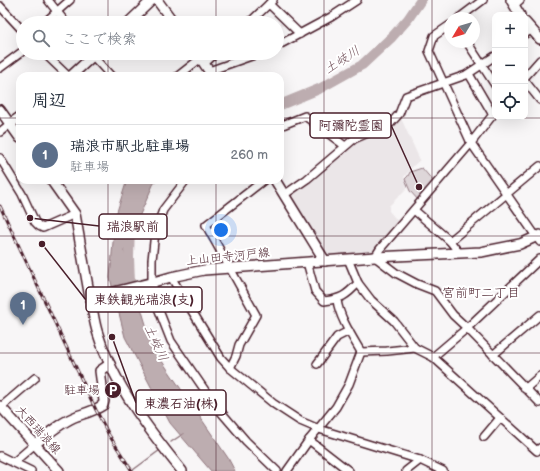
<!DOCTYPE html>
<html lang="ja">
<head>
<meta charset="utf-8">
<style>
  body { margin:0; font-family:"Balsamiq Sans","Klee One",sans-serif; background:#f6f6f7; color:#1f2937 }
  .controls { position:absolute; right:12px; top:12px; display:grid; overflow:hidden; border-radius:8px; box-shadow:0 4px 16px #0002 }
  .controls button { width:36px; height:36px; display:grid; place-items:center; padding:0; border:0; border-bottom:1px solid #e0e1e3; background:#fff; color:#1f2937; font:20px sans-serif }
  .compass { position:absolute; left:444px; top:12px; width:36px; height:36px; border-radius:50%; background:#fff; box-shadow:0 4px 16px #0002; rotate:232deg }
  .you { position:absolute; left:221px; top:230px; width:14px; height:14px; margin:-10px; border:3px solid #fff; border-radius:50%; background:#1a73e8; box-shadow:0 0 0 6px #1a73e833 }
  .badge { display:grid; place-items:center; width:26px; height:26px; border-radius:50%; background:#db2777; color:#fff; font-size:13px; font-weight:700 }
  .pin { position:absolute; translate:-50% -33px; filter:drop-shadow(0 1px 2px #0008) }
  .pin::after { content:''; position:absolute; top:21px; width:14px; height:12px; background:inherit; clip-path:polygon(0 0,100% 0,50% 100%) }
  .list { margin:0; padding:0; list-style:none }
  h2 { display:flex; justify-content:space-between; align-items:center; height:52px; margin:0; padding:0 16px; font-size:17px }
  h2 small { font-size:13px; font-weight:400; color:#747a83 }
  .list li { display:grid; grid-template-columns:26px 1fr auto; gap:12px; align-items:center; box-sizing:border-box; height:60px; padding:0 16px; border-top:1px solid #e0e1e3 }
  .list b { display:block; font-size:15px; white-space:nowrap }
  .list p { margin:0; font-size:13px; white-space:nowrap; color:#747a83 }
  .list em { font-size:13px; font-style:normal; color:#747a83 }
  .icon { flex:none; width:22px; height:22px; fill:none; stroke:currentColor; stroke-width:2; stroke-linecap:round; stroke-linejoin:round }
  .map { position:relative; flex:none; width:540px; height:471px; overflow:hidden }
  .search { position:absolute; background:#fff; box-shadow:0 4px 16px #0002; left:16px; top:16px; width:268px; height:44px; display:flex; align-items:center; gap:10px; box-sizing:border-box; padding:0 14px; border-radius:22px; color:#747a83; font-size:15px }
  .panel { position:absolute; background:#fff; box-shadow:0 4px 16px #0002; left:16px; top:72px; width:268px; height:112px; border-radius:12px }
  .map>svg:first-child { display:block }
  .built { fill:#ebe6e8 }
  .green { fill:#ded6d9; stroke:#947a82 }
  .water { fill:#bdadb0; stroke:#8f747b }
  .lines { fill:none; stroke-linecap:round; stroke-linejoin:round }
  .stream { stroke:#8f747b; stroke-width:1.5 }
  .river { stroke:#bdadb0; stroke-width:10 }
  .street-casing { stroke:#4a1f2b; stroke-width:10 }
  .secondary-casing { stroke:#4a1f2b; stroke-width:12 }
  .street { stroke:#fff; stroke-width:7 }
  .secondary { stroke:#fff; stroke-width:9 }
  .rail-casing { stroke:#4a1f2b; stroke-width:3 }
  .rail { stroke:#fff; stroke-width:1.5; stroke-dasharray:4.5; stroke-linecap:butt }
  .grid { fill:none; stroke:#4a1f2b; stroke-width:1; stroke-opacity:0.55 }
  .labels { text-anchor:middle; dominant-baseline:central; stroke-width:4; stroke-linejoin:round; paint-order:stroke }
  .street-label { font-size:12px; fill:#4a1f2b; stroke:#fff }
  .poi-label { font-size:12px; fill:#4a1f2b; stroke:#fff; text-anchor:end }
  .water-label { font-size:13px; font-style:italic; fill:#72515a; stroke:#fff }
  .neighbourhood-label { font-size:13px; fill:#4a1f2b; stroke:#fff }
  .leader { fill:none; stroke:#4a1f2b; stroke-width:1.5 }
  .callout-dot { fill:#4a1f2b; stroke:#fff; stroke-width:1.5 }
  .callout { fill:#fff; stroke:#4a1f2b; stroke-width:1.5 }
  .callout-label { font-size:13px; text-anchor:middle; font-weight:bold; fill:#4a1f2b }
</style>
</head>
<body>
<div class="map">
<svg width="540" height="471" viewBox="0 0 540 471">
  <rect width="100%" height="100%" fill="#f8f6f7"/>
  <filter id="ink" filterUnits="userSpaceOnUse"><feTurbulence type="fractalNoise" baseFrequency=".025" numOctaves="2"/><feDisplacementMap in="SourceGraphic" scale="8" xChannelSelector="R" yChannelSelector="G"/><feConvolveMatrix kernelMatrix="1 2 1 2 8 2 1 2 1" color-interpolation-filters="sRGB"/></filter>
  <g filter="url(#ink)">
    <polygon class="built" points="399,114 420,160 413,166 404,177 407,188 389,206 389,211 401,225 375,257 325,261 284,195 345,146 391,124"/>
    <polygon class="green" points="422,168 434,182 419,201 410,191 405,179 408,176 410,172"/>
    <polygon class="water" points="128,180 156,180 153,185 124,251 153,348 228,458 235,471 211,471 170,423 125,337 110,278 115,218 126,183"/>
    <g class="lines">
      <g class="stream">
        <polyline points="171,442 183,434"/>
        <polyline points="133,470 160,450"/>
      </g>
      <g class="river">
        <polyline points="280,105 319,89 362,65 392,37 408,19 421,0"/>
        <polyline points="130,283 129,257 130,225"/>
      </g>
      <g class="street-casing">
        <g id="street">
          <polyline points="48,0 66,23"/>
          <polyline points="269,4 300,34"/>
          <polyline points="514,5 520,0"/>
          <polyline points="0,6 23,31"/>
          <polyline points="459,18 483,0"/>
          <polyline points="44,23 70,0"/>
          <polyline points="249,23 273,0"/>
          <polyline points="450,25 434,36 429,51 471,143 540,242"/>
          <polyline points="525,34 532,29"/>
          <polyline points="467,42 495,85"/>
          <polyline points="277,46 331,17 357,0"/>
          <polyline points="44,53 68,76"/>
          <polyline points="90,53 111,76"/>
          <polyline points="205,63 216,53"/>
          <polyline points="0,68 23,51"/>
          <polyline points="469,74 493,115"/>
          <polyline points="178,76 201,58"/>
          <polyline points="213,76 209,71 260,53"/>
          <polyline points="525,77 540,60"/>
          <polyline points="525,81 540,100"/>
          <polyline points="495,112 471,143 380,249 375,257 396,273 417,284 435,291 453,315 467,328 540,403"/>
          <polyline points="280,126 305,116 345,146"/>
          <polyline points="0,132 10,124"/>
          <polyline points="0,158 22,194 35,222 39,226 43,228 75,214"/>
          <polyline points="186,180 163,210 155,232 152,260 152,282 158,308 171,341 215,405 246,441 277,471"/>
          <polyline points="284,195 307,179 354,139 391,123 399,114 406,96 466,75 495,56"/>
          <polyline points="414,210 450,241"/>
          <polyline points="459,253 450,241 540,166"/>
          <polyline points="348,259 358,283 371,300 394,321 415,348 433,357 537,451 540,448"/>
          <path d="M307 262 315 291 324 301C341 299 346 296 358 283"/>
          <polyline points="171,277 221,358 230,368 274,404 300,421 319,429 420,460 443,471"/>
          <path d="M337 300C339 317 353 338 361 352"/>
          <polyline points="361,352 387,351 415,348"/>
          <polyline points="493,355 540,315"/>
          <polyline points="433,357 467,328 540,259"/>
          <polyline points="317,364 337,337 349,331"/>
          <polyline points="230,368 236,356 239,345 256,315 206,225 264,180"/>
          <polyline points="525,389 540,376"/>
          <polyline points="1,407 35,378"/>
          <polyline points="484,437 500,418"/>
          <polyline points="309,440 349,471"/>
          <polyline points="0,456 31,471"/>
          <polyline points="14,462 35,444"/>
          <polyline points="287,471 309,440 336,407 349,384 361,352"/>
          <polyline points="406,471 420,460"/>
        </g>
      </g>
      <g class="secondary-casing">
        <g id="secondary">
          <polyline points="157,0 174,23"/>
          <polyline points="511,0 520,15"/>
          <polyline points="525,22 540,39"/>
          <polyline points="128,23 152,0"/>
          <polyline points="197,53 209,71"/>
          <polyline points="71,76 96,53"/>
          <polyline points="0,110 20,138"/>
          <polyline points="10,124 20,117"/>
          <polyline points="51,180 75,214 90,298"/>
          <polyline points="275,180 325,261"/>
          <polyline points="0,406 59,471"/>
          <path d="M35 444C48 434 61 422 77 416 86 413 94 411 103 405L104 401 100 371 110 364"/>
          <path d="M182 471C149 430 114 385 98 334 94 323 93 310 90 298L150 283 171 277 204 270 375 257 481 252 520 244 540 235"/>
        </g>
      </g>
      <use href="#street" class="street"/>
      <use href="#secondary" class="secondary"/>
      <g class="rail-casing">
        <polyline id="rail" points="0,206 96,410 109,435 132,471"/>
      </g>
      <use href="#rail" class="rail"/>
    </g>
  </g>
  <path class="grid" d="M108 0V23M216 0V23M324 0V471M432 0V471M108 53V76M216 53V76M0 118H20M280 118H540M108 180V471M216 180V471M0 236H540M0 353H540"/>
  <defs>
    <g id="parking-disc" transform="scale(0.9)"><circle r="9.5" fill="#4a1f2b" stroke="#fff"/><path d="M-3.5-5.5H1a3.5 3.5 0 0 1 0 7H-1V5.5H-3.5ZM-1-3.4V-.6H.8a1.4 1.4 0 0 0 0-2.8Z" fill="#fff"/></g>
  </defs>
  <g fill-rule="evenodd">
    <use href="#parking-disc" x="113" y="390"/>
  </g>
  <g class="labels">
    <g class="street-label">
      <text transform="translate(228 257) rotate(-6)">上山田寺河戸線</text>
      <text transform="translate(38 430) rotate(48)">大西瑞浪線</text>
    </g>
    <g class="poi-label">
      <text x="100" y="390">駐車場</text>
    </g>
    <g class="water-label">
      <text transform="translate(342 60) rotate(-33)">土岐川</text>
      <text transform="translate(156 343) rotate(65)">土岐川</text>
    </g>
    <g class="neighbourhood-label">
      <text x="481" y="293">宮前町二丁目</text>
    </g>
  </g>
  <path class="leader" d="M419 187L391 125M30 218L99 226M42 244L86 300M112 337L136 403"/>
  <g class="callout-dot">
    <circle cx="419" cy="187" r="4"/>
    <circle cx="30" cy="218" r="4"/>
    <circle cx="42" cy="244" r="4"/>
    <circle cx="112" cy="337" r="4"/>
  </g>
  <g class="callout">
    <rect x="310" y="113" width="81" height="25" rx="4"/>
    <rect x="99" y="214" width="68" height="25" rx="4"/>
    <rect x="86" y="287" width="116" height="25" rx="4"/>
    <rect x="136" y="390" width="90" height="25" rx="4"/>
  </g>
  <g class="callout-label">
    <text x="351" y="130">阿彌陀霊園</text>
    <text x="133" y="231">瑞浪駅前</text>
    <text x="144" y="304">東鉄観光瑞浪(支)</text>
    <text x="181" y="408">東濃石油(株)</text>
  </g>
</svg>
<div class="controls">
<button>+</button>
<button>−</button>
<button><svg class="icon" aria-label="locate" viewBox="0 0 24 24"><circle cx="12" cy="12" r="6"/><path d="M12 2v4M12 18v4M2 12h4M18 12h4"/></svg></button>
</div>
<svg class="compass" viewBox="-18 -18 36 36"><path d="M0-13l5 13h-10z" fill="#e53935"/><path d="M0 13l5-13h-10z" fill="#747a83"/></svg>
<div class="you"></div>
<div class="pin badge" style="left:23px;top:325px;background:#5c6f8a">1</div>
<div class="search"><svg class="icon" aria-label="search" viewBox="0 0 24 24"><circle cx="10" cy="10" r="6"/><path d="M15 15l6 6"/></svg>ここで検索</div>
<section class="panel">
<h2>周辺<small></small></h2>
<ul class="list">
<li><span class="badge" style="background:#5c6f8a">1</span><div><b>瑞浪市駅北駐車場</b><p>駐車場</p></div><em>260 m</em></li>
</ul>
</section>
</div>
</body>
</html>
